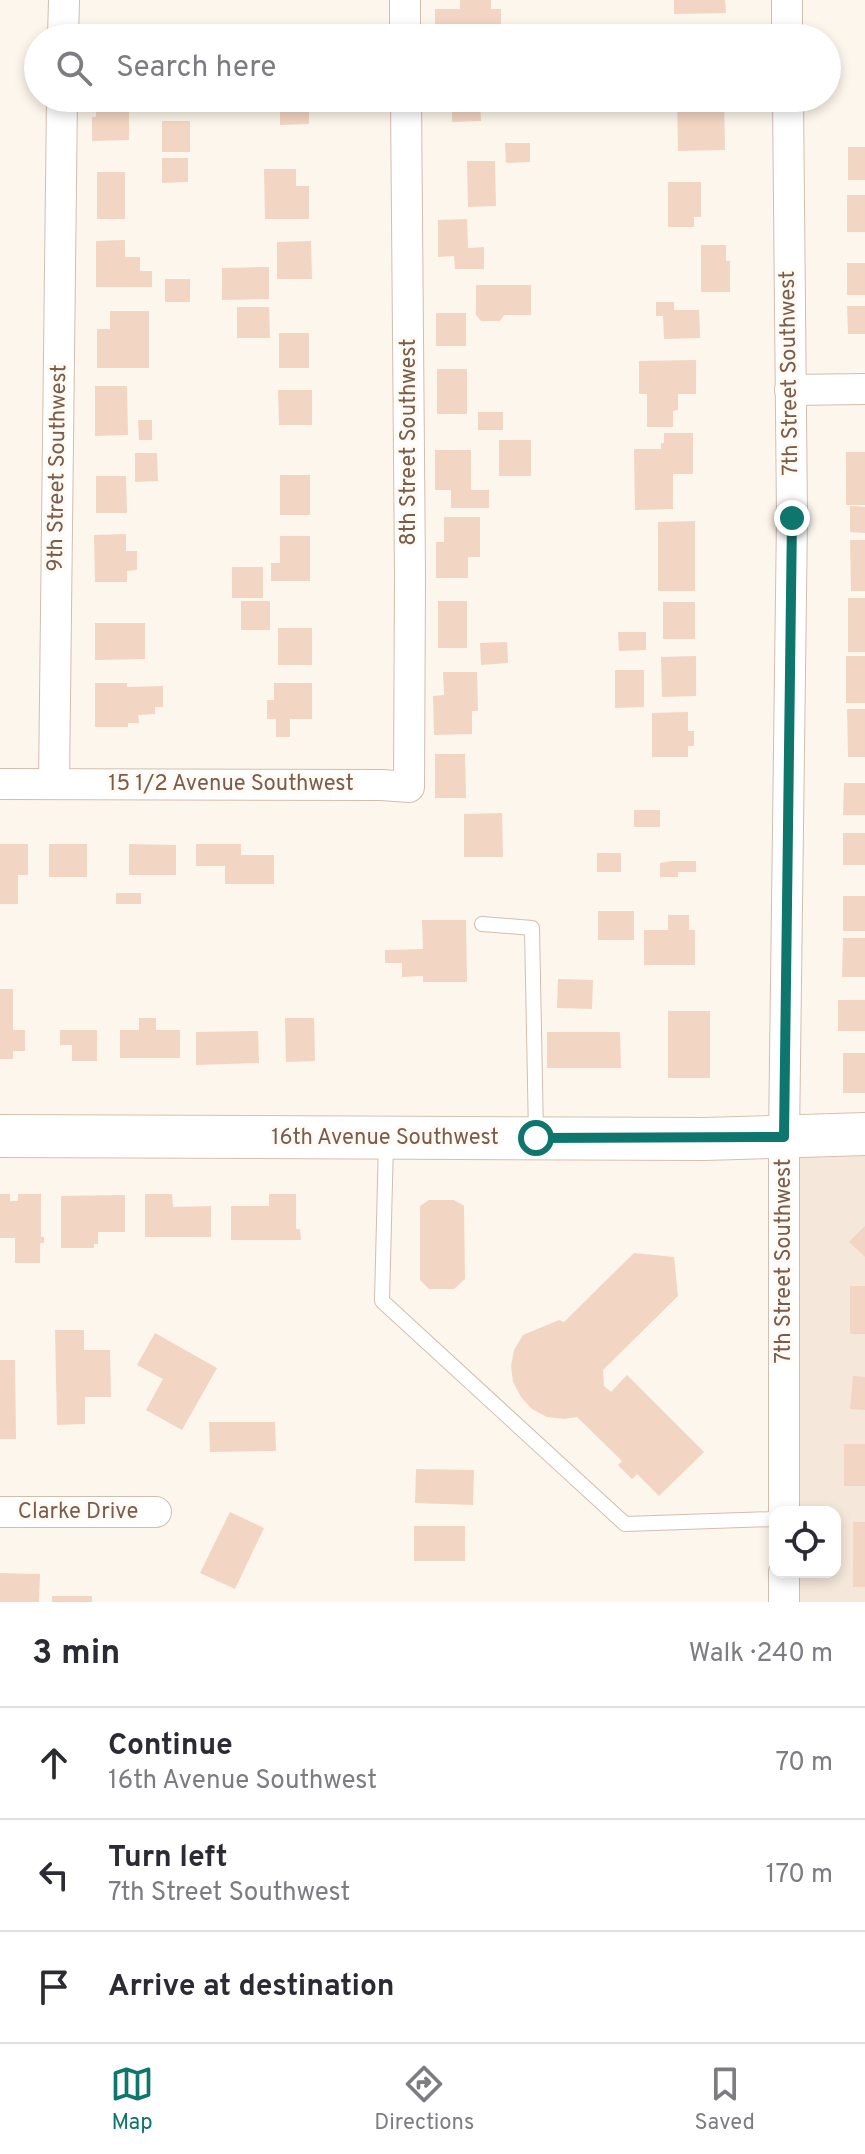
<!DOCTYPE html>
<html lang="en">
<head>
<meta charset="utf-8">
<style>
  body { margin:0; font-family:Overpass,sans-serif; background:#f2f2f3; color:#2b2b33 }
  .controls { position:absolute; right:24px; bottom:24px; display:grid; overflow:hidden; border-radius:16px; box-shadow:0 4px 12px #0003 }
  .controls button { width:72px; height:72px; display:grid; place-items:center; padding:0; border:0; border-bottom:2px solid #e1e1e2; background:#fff; color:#2b2b33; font:40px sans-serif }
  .stop { position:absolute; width:24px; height:24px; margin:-18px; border:6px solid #0f766e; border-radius:50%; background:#fff }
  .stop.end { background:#0f766e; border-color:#fff; box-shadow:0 2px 8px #0008 }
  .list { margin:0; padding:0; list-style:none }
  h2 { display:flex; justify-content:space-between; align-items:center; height:104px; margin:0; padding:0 32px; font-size:34px }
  h2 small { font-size:26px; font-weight:400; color:#7c7c81 }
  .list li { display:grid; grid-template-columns:52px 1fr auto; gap:24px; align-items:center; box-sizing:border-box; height:112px; padding:0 32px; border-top:2px solid #e1e1e2 }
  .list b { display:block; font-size:30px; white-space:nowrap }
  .list p { margin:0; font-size:26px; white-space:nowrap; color:#7c7c81 }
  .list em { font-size:26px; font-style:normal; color:#7c7c81 }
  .icon { flex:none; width:44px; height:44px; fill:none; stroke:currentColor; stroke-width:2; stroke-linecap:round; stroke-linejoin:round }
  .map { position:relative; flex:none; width:865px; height:1602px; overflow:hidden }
  .search { position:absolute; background:#fff; box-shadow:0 4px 12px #0003; left:24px; right:24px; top:24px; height:88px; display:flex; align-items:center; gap:20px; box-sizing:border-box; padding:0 28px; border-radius:44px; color:#7c7c81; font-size:30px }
  .sheet { height:440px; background:#fff }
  nav { display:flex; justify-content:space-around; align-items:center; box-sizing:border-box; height:112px; border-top:2px solid #e1e1e2; background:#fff; font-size:22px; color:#7c7c81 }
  nav a { display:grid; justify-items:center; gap:4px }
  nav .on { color:#0f766e }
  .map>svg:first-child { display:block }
  .residential { fill:#f5e8da }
  .building { fill:#f3d5c3 }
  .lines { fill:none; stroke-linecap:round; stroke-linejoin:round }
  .lane-casing { stroke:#d1beb0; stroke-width:16 }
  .street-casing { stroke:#d1beb0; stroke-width:32 }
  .secondary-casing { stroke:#d6c0b0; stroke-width:44 }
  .lane { stroke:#fff; stroke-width:14 }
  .street { stroke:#fff; stroke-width:30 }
  .secondary { stroke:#fff; stroke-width:42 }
  .route { stroke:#0f766e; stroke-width:10 }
  .labels { text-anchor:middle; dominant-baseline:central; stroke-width:6; stroke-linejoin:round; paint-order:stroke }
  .street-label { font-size:22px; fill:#7a5c4d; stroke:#fffaf3 }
</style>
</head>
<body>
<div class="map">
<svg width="865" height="1602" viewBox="0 0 865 1602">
  <rect width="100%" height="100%" fill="#fdf6ec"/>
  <polygon class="residential" points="800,1151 865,1151 865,1602 800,1602 800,1572 835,1572 835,1512 800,1512"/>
  <g class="building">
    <polygon points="460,0 491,0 491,9 501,9 501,33 472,33 472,38 435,38 435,9 460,9"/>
    <polygon points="674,0 725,0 726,13 674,14"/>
    <rect x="678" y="24" width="43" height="14"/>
    <polygon points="297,25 297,38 246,38 246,26"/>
    <rect x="91" y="26" width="31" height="12"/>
    <rect x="171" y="28" width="26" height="10"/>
    <polygon points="96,98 129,98 129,140 92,141 92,117 96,117"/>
    <polygon points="280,98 309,98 309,124 280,125"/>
    <polygon points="437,98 480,98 481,121 452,122 452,107 437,107"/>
    <polygon points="677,98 724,98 725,150 678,151"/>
    <rect x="162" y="121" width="28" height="31"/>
    <polygon points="505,143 530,143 530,162 506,163"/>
    <rect x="848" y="147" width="17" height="33"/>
    <polygon points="162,158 188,158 188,182 162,183"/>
    <polygon points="467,161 495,161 496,206 468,207"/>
    <polygon points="264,169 296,169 296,186 309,186 309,219 265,219"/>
    <rect x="97" y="172" width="28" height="47"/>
    <polygon points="668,182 701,182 701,217 694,217 694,227 668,227"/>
    <rect x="847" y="195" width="18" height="37"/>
    <polygon points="467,219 468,248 484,247 484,269 455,269 454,256 438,257 438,220"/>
    <polygon points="125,240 125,257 140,257 140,271 152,271 152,287 96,287 96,241"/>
    <polygon points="311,241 312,279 277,279 277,242"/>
    <polygon points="701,245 726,245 726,261 730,261 730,292 701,292"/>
    <rect x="847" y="263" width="18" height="32"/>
    <polygon points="269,267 269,299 222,300 222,268"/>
    <rect x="165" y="279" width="25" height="23"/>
    <polygon points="476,285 531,285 531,315 504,315 500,321 481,321 476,315"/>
    <polygon points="656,302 674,302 674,310 699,310 700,338 664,339 663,316 656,316"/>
    <polygon points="847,306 865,306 865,334 848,334"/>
    <polygon points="237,307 269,307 270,338 237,338"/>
    <polygon points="110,311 149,311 149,368 97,368 97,329 110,329"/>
    <rect x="436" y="313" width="30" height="33"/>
    <rect x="279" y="333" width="30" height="35"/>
    <polygon points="696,360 696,394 678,394 678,410 673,411 673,427 647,427 647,394 639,394 639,361"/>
    <rect x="437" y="369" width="30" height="45"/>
    <polygon points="95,386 127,386 128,435 95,436"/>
    <polygon points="278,390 312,390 312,425 279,425"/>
    <rect x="478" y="412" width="25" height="18"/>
    <polygon points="138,420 152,420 152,440 139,440"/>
    <polygon points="664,433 693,433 693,474 673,474 673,509 635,510 634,449 661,449 661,443 664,443"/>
    <rect x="499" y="440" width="32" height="36"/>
    <polygon points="435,450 471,450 471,490 489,490 489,508 451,508 451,490 435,490"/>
    <rect x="846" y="452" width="19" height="53"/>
    <polygon points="135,453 157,453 158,481 135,482"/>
    <rect x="280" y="475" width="30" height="40"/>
    <polygon points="96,476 126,476 127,513 96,513"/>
    <polygon points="850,506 865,507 865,533 850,532"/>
    <polygon points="444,517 480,517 480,557 468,557 468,578 436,578 436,542 444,542"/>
    <polygon points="695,521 695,591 658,591 658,522"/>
    <polygon points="126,534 126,551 137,551 137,570 127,571 127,582 95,582 94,535"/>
    <polygon points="280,536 310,536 310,581 271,581 271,563 280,563"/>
    <polygon points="850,540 865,540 865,591 851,591"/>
    <rect x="232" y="567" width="31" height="31"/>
    <rect x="848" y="598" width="17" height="54"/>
    <rect x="241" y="601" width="29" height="29"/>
    <rect x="438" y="601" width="29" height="47"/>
    <rect x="663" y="602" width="32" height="37"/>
    <polygon points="95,623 145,623 145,659 95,660"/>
    <rect x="278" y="628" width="34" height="37"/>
    <polygon points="618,632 646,632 646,650 619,651"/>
    <polygon points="507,642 508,663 481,665 480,643"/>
    <polygon points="696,656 696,696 662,697 661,657"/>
    <rect x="846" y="656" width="19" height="47"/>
    <polygon points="615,670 644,670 644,707 615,708"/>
    <polygon points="443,672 477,672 478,711 472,711 472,734 434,735 433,696 444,695"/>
    <polygon points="95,683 127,683 127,687 163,686 163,707 155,707 155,714 138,715 139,723 128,723 128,727 95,727"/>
    <polygon points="274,683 312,683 312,719 290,719 290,737 276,737 276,719 267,719 267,700 274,700"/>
    <polygon points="847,709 865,709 865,757 848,757"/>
    <polygon points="688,712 688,731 694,731 694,746 688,746 688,757 652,757 652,713"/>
    <polygon points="435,754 465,754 466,798 435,798"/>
    <polygon points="844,783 865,783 865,815 843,815"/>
    <rect x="634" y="810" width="26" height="17"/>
    <polygon points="502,813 503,857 464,857 464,814"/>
    <rect x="843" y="833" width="22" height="32"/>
    <polygon points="0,844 28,844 28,875 18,875 18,904 0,904"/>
    <rect x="49" y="844" width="38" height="33"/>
    <polygon points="129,844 176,845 176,875 129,875"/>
    <polygon points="196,844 241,844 241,855 274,855 274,884 225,884 225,866 196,866"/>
    <rect x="597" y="853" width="24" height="19"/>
    <polygon points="672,861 696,861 696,872 678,872 678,877 660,877 660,863"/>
    <rect x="116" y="893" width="25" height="11"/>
    <rect x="843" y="896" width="22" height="35"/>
    <rect x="598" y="911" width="36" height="29"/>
    <polygon points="668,915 689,915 689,930 695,930 695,965 644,965 644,930 668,930"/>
    <polygon points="422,920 466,920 467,982 423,982 423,976 402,977 402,963 385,963 385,950 423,949"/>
    <polygon points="843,938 865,938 865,977 842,977"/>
    <polygon points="558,979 593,980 592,1009 557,1008"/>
    <polygon points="0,989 13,989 13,1030 25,1030 25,1051 13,1051 13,1059 0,1059"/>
    <rect x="838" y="1000" width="27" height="31"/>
    <rect x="668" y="1011" width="42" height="67"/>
    <polygon points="139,1018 156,1018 156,1030 180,1030 180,1058 120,1058 120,1030 139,1030"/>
    <polygon points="285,1018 314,1018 315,1061 286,1062"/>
    <polygon points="60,1030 97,1030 97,1061 72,1061 72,1045 60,1045"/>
    <polygon points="258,1031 259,1063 196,1065 196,1032"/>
    <polygon points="547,1032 620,1032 621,1068 547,1068"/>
    <rect x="843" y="1053" width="22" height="40"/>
    <polygon points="0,1194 10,1194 10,1201 18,1201 18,1194 41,1194 41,1237 44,1237 44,1243 40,1243 40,1263 15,1263 15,1238 0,1238"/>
    <polygon points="145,1194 172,1194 173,1207 211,1206 211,1237 145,1237"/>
    <polygon points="269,1194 296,1194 296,1229 300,1229 301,1240 231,1240 231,1206 269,1206"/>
    <polygon points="125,1195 125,1232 98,1232 98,1244 94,1244 94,1248 61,1248 61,1196"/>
    <polygon points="429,1200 454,1200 464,1206 465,1279 454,1289 429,1289 420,1280 420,1206"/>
    <polygon points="865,1226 865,1257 849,1242"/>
    <polygon points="634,1253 674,1257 678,1296 603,1370 604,1386 611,1392 627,1375 704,1452 659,1496 637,1474 632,1479 618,1465 622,1461 577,1417 564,1419 547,1417 532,1409 521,1397 513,1382 511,1366 514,1350 523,1335 559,1320 564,1322"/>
    <rect x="850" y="1286" width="15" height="48"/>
    <polygon points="55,1330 84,1330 84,1350 110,1350 111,1397 85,1397 85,1424 57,1425"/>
    <polygon points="155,1333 217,1368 182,1430 146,1410 163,1379 137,1365"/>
    <polygon points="0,1360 15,1360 16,1439 0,1439"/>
    <polygon points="853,1376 865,1377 865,1410 850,1409"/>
    <polygon points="209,1422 275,1422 276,1451 210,1452"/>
    <rect x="844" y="1444" width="21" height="42"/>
    <polygon points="416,1469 474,1470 473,1505 415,1503"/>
    <polygon points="230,1512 264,1528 235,1589 200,1573"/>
    <rect x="853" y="1522" width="12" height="65"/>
    <rect x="414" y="1526" width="51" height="35"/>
    <polygon points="0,1573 40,1574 39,1602 0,1602"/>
    <rect x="52" y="1596" width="40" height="6"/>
  </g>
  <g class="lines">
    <g class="lane-casing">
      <g id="lane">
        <polyline points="482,924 532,928 536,1134"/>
        <polyline points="386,1142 382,1301 625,1524 775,1519"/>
      </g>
    </g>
    <g class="street-casing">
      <g id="street">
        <polyline points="405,0 405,38"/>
        <polyline points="787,0 787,38"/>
        <polyline points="63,38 64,0"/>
        <polyline points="790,390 865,389"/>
        <polyline points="0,784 382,785 409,787 410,576 406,98"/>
        <polyline points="54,784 62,98"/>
        <polyline points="0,1512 156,1512"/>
        <polyline points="784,1512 784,1137 792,518 788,98"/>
        <polyline points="784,1572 784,1602"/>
      </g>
    </g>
    <g class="secondary-casing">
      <polyline id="secondary" points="0,1136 704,1139 865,1134"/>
    </g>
    <use href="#lane" class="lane"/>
    <use href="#street" class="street"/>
    <use href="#secondary" class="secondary"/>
  </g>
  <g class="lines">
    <polyline class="route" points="536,1138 784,1137 792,518"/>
  </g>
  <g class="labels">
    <g class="street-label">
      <text transform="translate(790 373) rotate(-91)">7th Street Southwest</text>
      <text transform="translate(409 442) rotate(-90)">8th Street Southwest</text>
      <text transform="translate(58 468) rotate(-89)">9th Street Southwest</text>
      <text x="231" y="784">15 1/2 Avenue Southwest</text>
      <text x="385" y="1138">16th Avenue Southwest</text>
      <text transform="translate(784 1261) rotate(-90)">7th Street Southwest</text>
      <text x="78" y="1512">Clarke Drive</text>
    </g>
  </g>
</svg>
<div class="controls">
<button><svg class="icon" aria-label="locate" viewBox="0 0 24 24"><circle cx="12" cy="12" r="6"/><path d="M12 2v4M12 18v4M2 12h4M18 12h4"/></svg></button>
</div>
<div class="stop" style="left:536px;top:1138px"></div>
<div class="stop end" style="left:792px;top:518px"></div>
<div class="search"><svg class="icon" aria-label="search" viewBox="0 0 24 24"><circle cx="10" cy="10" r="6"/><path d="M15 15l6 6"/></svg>Search here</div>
</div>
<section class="sheet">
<h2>3 min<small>Walk · 240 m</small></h2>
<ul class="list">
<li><svg class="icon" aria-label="ahead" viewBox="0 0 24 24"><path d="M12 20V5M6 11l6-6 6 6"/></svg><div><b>Continue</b><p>16th Avenue Southwest</p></div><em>70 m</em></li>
<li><svg class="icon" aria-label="left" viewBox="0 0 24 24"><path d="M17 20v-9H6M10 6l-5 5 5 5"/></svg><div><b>Turn left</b><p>7th Street Southwest</p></div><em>170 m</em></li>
<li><svg class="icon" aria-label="arrive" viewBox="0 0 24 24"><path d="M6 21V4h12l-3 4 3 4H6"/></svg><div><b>Arrive at destination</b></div></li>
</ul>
</section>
<nav>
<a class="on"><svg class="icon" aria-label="map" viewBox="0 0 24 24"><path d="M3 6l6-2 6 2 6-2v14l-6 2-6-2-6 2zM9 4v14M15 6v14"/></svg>Map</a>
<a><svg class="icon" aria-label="directions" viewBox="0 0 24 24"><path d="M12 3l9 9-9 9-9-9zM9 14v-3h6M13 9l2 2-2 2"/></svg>Directions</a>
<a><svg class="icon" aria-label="saved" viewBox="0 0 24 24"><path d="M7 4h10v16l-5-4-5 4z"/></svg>Saved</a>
</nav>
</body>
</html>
